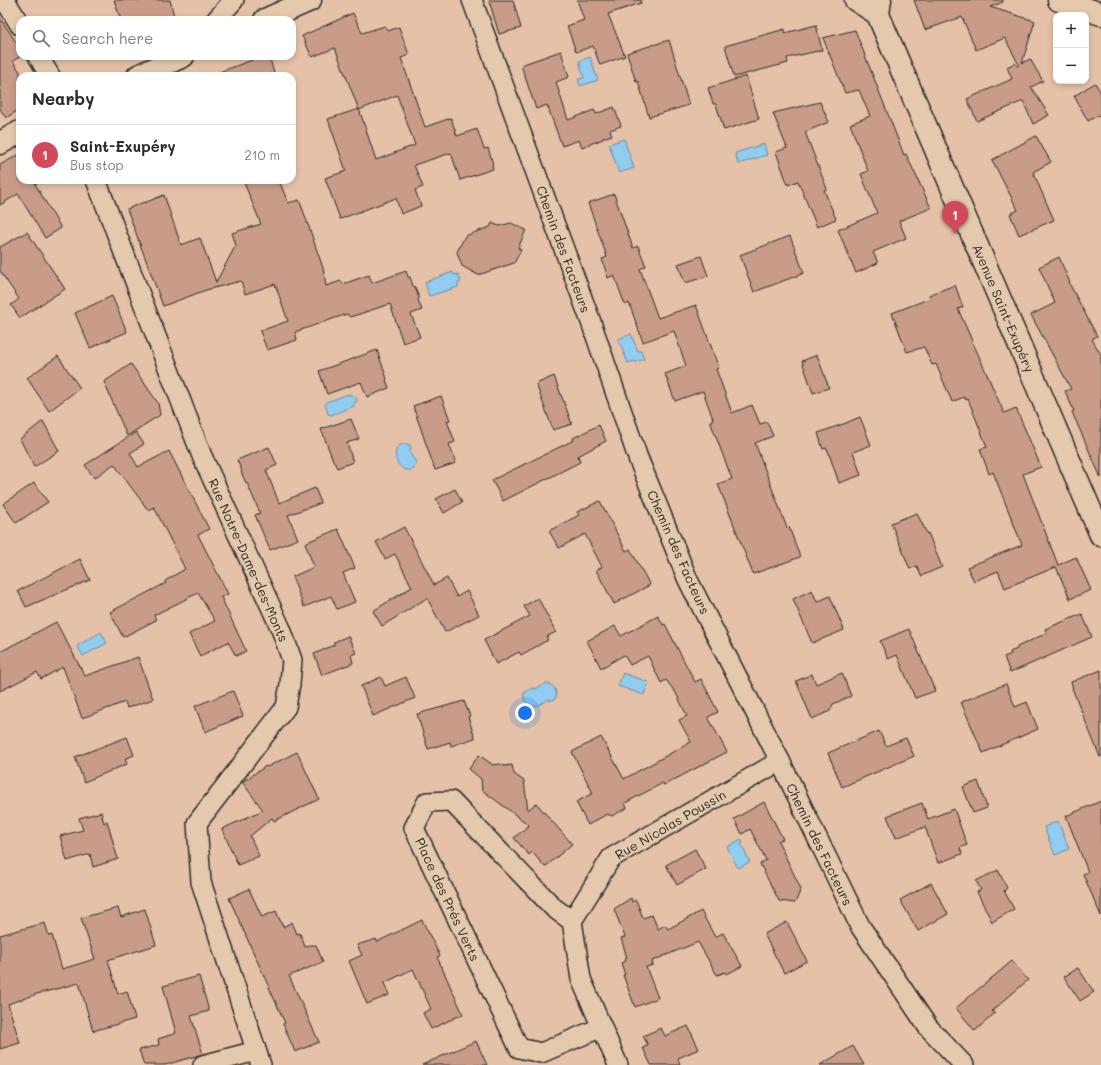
<!DOCTYPE html>
<html lang="en">
<head>
<meta charset="utf-8">
<style>
  body { margin:0; font-family:Mali,sans-serif; background:#f2f2f3; color:#2b2b33 }
  .controls { position:absolute; right:12px; top:12px; display:grid; overflow:hidden; border-radius:8px; box-shadow:0 2px 6px #0003 }
  .controls button { width:36px; height:36px; display:grid; place-items:center; padding:0; border:0; border-bottom:1px solid #e1e1e2; background:#fff; color:#2b2b33; font:20px sans-serif }
  .you { position:absolute; left:525px; top:713px; width:14px; height:14px; margin:-10px; border:3px solid #fff; border-radius:50%; background:#1a73e8; box-shadow:0 0 0 6px #1a73e833 }
  .badge { display:grid; place-items:center; width:26px; height:26px; border-radius:50%; background:#d1495b; color:#fff; font-size:13px; font-weight:700 }
  .pin { position:absolute; translate:-50% -33px; filter:drop-shadow(0 1px 2px #0008) }
  .pin::after { content:''; position:absolute; top:21px; width:14px; height:12px; background:inherit; clip-path:polygon(0 0,100% 0,50% 100%) }
  .list { margin:0; padding:0; list-style:none }
  h2 { display:flex; justify-content:space-between; align-items:center; height:52px; margin:0; padding:0 16px; font-size:17px }
  h2 small { font-size:13px; font-weight:400; color:#7c7c81 }
  .list li { display:grid; grid-template-columns:26px 1fr auto; gap:12px; align-items:center; box-sizing:border-box; height:60px; padding:0 16px; border-top:1px solid #e1e1e2 }
  .list b { display:block; font-size:15px; white-space:nowrap }
  .list p { margin:0; font-size:13px; white-space:nowrap; color:#7c7c81 }
  .list em { font-size:13px; font-style:normal; color:#7c7c81 }
  .icon { flex:none; width:22px; height:22px; fill:none; stroke:currentColor; stroke-width:2; stroke-linecap:round; stroke-linejoin:round }
  .map { position:relative; flex:none; width:1101px; height:1065px; overflow:hidden }
  .search { position:absolute; background:#fff; box-shadow:0 2px 6px #0003; left:16px; top:16px; width:280px; height:44px; display:flex; align-items:center; gap:10px; box-sizing:border-box; padding:0 14px; border-radius:12px; color:#7c7c81; font-size:15px }
  .panel { position:absolute; background:#fff; box-shadow:0 2px 6px #0003; left:16px; top:72px; width:280px; height:112px; border-radius:12px }
  .map>svg:first-child { display:block }
  .water { fill:#91ccf1; stroke:#688ca2 }
  .building { fill:#c99c89; stroke:#2b2b2b }
  .lines { fill:none; stroke-linecap:round; stroke-linejoin:round }
  .minor-casing { stroke:#2b2b2b; stroke-width:22 }
  .tertiary-casing { stroke:#2b2b2b; stroke-width:25 }
  .secondary-casing { stroke:#2b2b2b; stroke-width:25 }
  .minor { stroke:#e4c9ac; stroke-width:19 }
  .tertiary { stroke:#e4c9ac; stroke-width:22 }
  .secondary { stroke:#e4c9ac; stroke-width:22 }
  .labels { text-anchor:middle; dominant-baseline:central; stroke-width:3; stroke-linejoin:round; paint-order:stroke }
  .street-label { font-size:13px; fill:#2b2b2b; stroke:#e4c9ac }
</style>
</head>
<body>
<div class="map">
<svg width="1101" height="1065" viewBox="0 0 1101 1065">
  <rect width="100%" height="100%" fill="#e5c2a7"/>
  <filter id="ink" filterUnits="userSpaceOnUse"><feTurbulence type="fractalNoise" baseFrequency=".025" numOctaves="2"/><feDisplacementMap in="SourceGraphic" scale="8" xChannelSelector="R" yChannelSelector="G"/><feConvolveMatrix kernelMatrix="1 2 1 2 8 2 1 2 1" color-interpolation-filters="sRGB"/></filter>
  <g filter="url(#ink)">
    <g class="water">
      <polygon points="590,57 598,80 580,86 578,79 584,78 579,61"/>
      <polygon points="624,139 634,168 619,173 609,144"/>
      <polygon points="764,144 767,155 738,164 735,153"/>
      <polygon points="453,272 454,275 458,274 461,282 458,283 458,287 429,296 425,282"/>
      <polygon points="631,334 638,351 641,351 644,359 636,362 634,361 628,363 618,339"/>
      <polygon points="349,394 351,395 353,395 356,398 357,401 354,404 354,406 331,415 328,414 325,404 326,402"/>
      <path d="M402 444H408L411 446C409 455 411 455 416 462L414 469C398 476 388 450 402 444Z"/>
      <polygon points="101,632 107,643 83,656 77,646"/>
      <polygon points="623,673 648,682 644,695 618,686"/>
      <path d="M547 683C554 686 557 689 556 698L550 701 549 699C542 703 535 709 527 705L524 698V693L532 688 535 689Z"/>
      <polygon points="1058,821 1069,849 1055,855 1044,827"/>
      <polygon points="741,839 743,843 741,844 750,862 738,868 727,847"/>
    </g>
    <g class="building">
      <polygon points="114,0 170,0 175,20 121,20"/>
      <polygon points="489,0 513,0 521,28 499,34"/>
      <polygon points="577,0 641,0 641,3 608,14 625,56 600,65 593,46 576,52 567,26 584,20"/>
      <polygon points="914,0 1003,0 1003,2 990,7 1035,21 1022,63 1030,59 1043,81 1031,87 1049,115 1033,124 1023,101 977,121 967,99 1012,79 1007,67 1015,63 1017,66 1019,65 1005,38 976,50 962,17 925,30"/>
      <polygon points="353,13 362,33 385,26 388,31 399,27 409,55 401,58 425,127 451,118 457,136 477,129 484,149 488,148 493,164 492,165 493,169 460,180 451,153 414,165 423,187 415,190 421,206 401,214 396,198 340,219 325,178 346,171 328,119 359,109 376,160 415,145 397,95 359,110 335,48 312,57 302,36"/>
      <polygon points="0,18 20,48 20,56 21,56 13,61 20,72 20,109 6,118 0,109"/>
      <polygon points="816,25 822,50 787,58 788,63 734,77 725,46 785,29 785,33"/>
      <polygon points="855,30 904,155 906,154 931,208 899,221 906,238 873,252 878,263 856,273 838,230 877,213 861,174 868,171 850,124 870,116 859,90 845,93 823,38"/>
      <polygon points="669,40 689,105 649,117 638,81 636,82 627,53"/>
      <polygon points="561,51 569,77 556,82 568,120 594,110 596,114 614,107 621,126 610,130 612,135 603,138 603,139 582,147 579,140 562,146 547,105 536,109 521,65"/>
      <polygon points="250,56 269,56 275,76 214,76 214,74 252,60"/>
      <polygon points="746,76 759,119 724,130 716,104 713,104 708,88"/>
      <polygon points="1095,83 1101,93 1101,114 1088,121 1074,96"/>
      <polygon points="820,102 829,122 805,132 827,189 824,190 836,219 817,227 798,181 788,185 776,152 787,148 773,113"/>
      <polygon points="1036,136 1051,162 1033,172 1054,220 1019,235 1010,214 1018,210 992,160"/>
      <polygon points="20,154 20,180 42,180 35,184 61,228 45,238 18,194 0,205 0,165"/>
      <polygon points="243,180 279,180 288,203 299,200 303,210 323,268 326,286 341,281 343,284 369,275 372,283 406,271 408,277 410,277 413,286 415,287 419,298 418,300 422,310 411,314 420,337 403,343 390,304 350,317 347,314 295,332 297,340 267,350 260,331 288,321 275,284 245,294 241,281 206,290 163,306 127,209 144,202 144,203 164,195 181,245 200,238 216,282 236,245 232,233 261,224"/>
      <polygon points="614,194 633,248 638,246 646,266 640,269 658,318 696,305 719,368 716,369 732,413 752,405 760,424 767,422 773,436 755,443 787,528 789,527 800,557 753,574 718,484 732,479 710,421 713,419 703,391 675,401 665,374 686,366 674,331 643,342 629,303 625,305 614,275 608,278 602,259 607,257 588,203"/>
      <polygon points="492,223 499,226 511,223 526,230 518,248 521,250 514,263 478,275 462,266 457,252 465,236 490,227"/>
      <polygon points="27,232 65,289 20,318 11,305 19,299 0,271 0,247"/>
      <polygon points="790,236 804,273 754,292 740,255"/>
      <polygon points="701,256 708,276 685,283 678,264"/>
      <polygon points="1059,257 1070,283 1069,283 1097,336 1092,339 1101,355 1101,478 1072,412 1074,411 1065,391 1071,389 1031,315 1055,303 1039,267"/>
      <polygon points="955,285 963,307 958,309 1004,413 1016,408 1041,467 1023,474 1058,565 1076,557 1091,590 1070,599 1056,567 1005,588 998,571 974,581 967,567 1022,545 993,472 989,474 980,449 987,447 968,399 966,400 964,397 952,402 936,364 932,365 924,347 907,352 892,313 931,298 929,295"/>
      <polygon points="112,296 127,332 90,348 75,313"/>
      <polygon points="377,350 387,379 386,380 389,388 367,397 361,382 327,394 319,371"/>
      <polygon points="817,355 829,388 813,393 802,361"/>
      <polygon points="58,356 80,388 49,411 27,378"/>
      <polygon points="131,364 158,403 160,415 127,436 104,382"/>
      <polygon points="554,376 572,424 553,430 536,384"/>
      <polygon points="441,396 450,420 447,421 455,442 449,444 456,463 435,470 413,406"/>
      <polygon points="860,417 871,445 853,452 861,475 839,483 827,448 823,449 818,433 846,423"/>
      <polygon points="351,419 359,439 347,443 353,462 337,468 333,460 321,429"/>
      <polygon points="43,421 59,451 34,467 20,439"/>
      <polygon points="599,425 606,441 578,456 580,462 503,501 492,480 574,440 573,438"/>
      <polygon points="136,432 144,444 130,453 138,467 169,451 209,529 198,535 228,594 221,597 246,651 236,656 228,642 200,656 189,634 215,621 198,593 154,615 156,620 123,637 110,612 166,583 165,581 185,569 154,507 148,510 114,464 94,478 85,465"/>
      <polygon points="269,447 277,465 266,470 279,503 315,488 321,503 288,515 298,539 270,550 255,515 260,513 247,483 246,483 241,472 242,471 237,460"/>
      <polygon points="34,483 48,502 16,523 3,504"/>
      <polygon points="455,489 462,502 444,513 436,499"/>
      <polygon points="600,501 626,551 630,549 650,585 614,604 596,570 602,567 585,534 559,548 549,531 579,515 577,512"/>
      <polygon points="917,513 927,534 928,533 942,567 921,576 917,566 910,569 891,523"/>
      <polygon points="404,527 434,585 447,578 457,597 467,591 479,615 445,632 427,598 382,626 373,611 412,587 395,554 385,559 376,542"/>
      <polygon points="338,529 355,568 343,573 355,602 337,609 331,596 304,607 292,577 314,567 305,543"/>
      <polygon points="80,559 90,580 26,607 18,591"/>
      <polygon points="812,590 817,602 830,596 844,630 812,643 793,599"/>
      <polygon points="538,598 556,632 546,637 548,640 521,655 519,652 496,664 484,640 530,616 524,606"/>
      <polygon points="1082,614 1092,637 1010,673 1004,657 1011,654 1010,652 1017,649 1017,647 1047,633 1045,629"/>
      <polygon points="658,616 663,625 665,624 695,682 701,679 718,712 708,717 727,752 664,785 663,783 625,803 627,808 612,816 607,814 588,825 576,802 593,793 572,752 601,737 624,779 691,742 679,720 687,716 676,693 666,680 661,683 648,656 630,665 624,655 601,668 587,641 615,626 621,636"/>
      <polygon points="56,622 85,676 138,657 153,699 127,708 125,702 82,718 63,667 41,679 37,672 0,691 0,652"/>
      <polygon points="909,629 935,691 915,698 897,655 888,659 880,641"/>
      <polygon points="348,636 356,653 351,655 353,663 322,675 314,654 334,645 334,642"/>
      <polygon points="1101,670 1101,757 1100,757 1072,688 1073,688 1071,682"/>
      <polygon points="842,673 851,696 833,704 830,711 812,719 796,681 812,674 816,684"/>
      <polygon points="381,677 385,686 406,677 415,698 373,716 361,686"/>
      <polygon points="1006,684 1015,707 1027,702 1038,729 983,753 961,702"/>
      <polygon points="233,691 243,716 205,732 195,706"/>
      <polygon points="464,701 470,716 468,717 475,738 451,746 450,742 428,749 417,714"/>
      <polygon points="879,731 886,746 906,738 914,756 842,787 828,753"/>
      <polygon points="127,737 134,755 125,759 127,764 84,782 75,757"/>
      <polygon points="297,752 319,799 274,821 272,818 250,836 259,856 238,865 222,829 263,810 242,782 266,766 267,767"/>
      <polygon points="479,755 493,765 500,764 504,766 512,765 514,774 524,781 528,810 536,803 572,844 545,867 532,852 529,855 514,838 529,825 482,790 481,779 469,769"/>
      <polygon points="978,781 987,808 973,813 963,787"/>
      <polygon points="1101,801 1101,916 1083,874 1088,872 1066,816"/>
      <polygon points="764,802 783,839 778,841 801,889 795,903 779,901 760,864 766,860 750,829 742,834 734,819"/>
      <polygon points="922,803 928,819 954,809 967,845 960,848 962,854 938,863 925,827 896,838 887,816"/>
      <polygon points="101,812 104,823 107,821 118,859 93,867 90,854 67,861 60,836 83,830 79,818"/>
      <polygon points="695,849 706,869 677,885 666,865"/>
      <polygon points="998,870 1007,888 1004,891 1014,909 992,922 977,892 981,890 976,881"/>
      <polygon points="931,883 948,914 918,931 900,900"/>
      <polygon points="249,889 262,917 276,911 283,927 292,922 297,934 300,933 305,947 310,945 316,945 323,962 289,976 319,1042 295,1052 283,1024 285,1023 229,898"/>
      <polygon points="631,898 632,902 636,900 643,918 652,915 658,929 665,925 668,929 701,911 715,937 723,933 742,966 727,974 726,972 717,975 698,942 652,961 653,965 646,967 658,998 635,1007 623,975 625,975 621,963 626,961 625,959 627,958 621,938 625,937 614,909"/>
      <polygon points="118,908 121,917 145,909 156,945 108,960 118,994 127,991 135,1019 93,1031 79,983 37,994 8,1004 20,1043 0,1049 0,935 45,923 49,936 52,935 62,969 95,959 81,918"/>
      <polygon points="422,920 440,956 437,957 463,1014 431,1029 423,1013 431,1009 413,969 384,983 389,995 367,1004 349,961 362,955 357,945 376,939 377,942"/>
      <polygon points="787,922 807,961 784,973 764,934"/>
      <polygon points="1012,961 1028,980 992,1011 995,1013 975,1031 956,1008"/>
      <polygon points="1078,968 1094,992 1080,1001 1064,977"/>
      <polygon points="199,976 209,1011 191,1016 203,1054 165,1065 144,1065 139,1050 159,1045 158,1039 176,1033 163,986"/>
      <polygon points="688,1026 699,1049 678,1058 680,1065 651,1065 643,1048 648,1045 643,1036 661,1028 665,1036"/>
      <polygon points="476,1041 487,1065 422,1065"/>
      <polygon points="853,1046 864,1065 820,1065"/>
    </g>
    <g class="lines">
      <g class="minor-casing">
        <g id="minor">
          <polyline points="5,0 20,25"/>
          <polyline points="472,0 591,322 638,458 688,580 780,761 860,926 928,1027 964,1065"/>
          <polyline points="216,20 234,0"/>
          <polyline points="38,56 50,76"/>
          <polyline points="96,180 202,456 281,629 292,660 290,684 286,707 197,823 201,882 261,1065"/>
          <polyline points="572,921 554,908 451,801 427,802 414,828 519,1048 541,1053 602,1027"/>
          <polyline points="203,1065 256,1051"/>
          <polyline points="618,1065 581,979 572,921 611,858 780,761"/>
        </g>
      </g>
      <g class="tertiary-casing">
        <g id="tertiary">
          <polyline points="1059,0 1101,14"/>
          <polyline points="265,20 310,0"/>
          <polyline points="138,76 183,56"/>
          <polyline points="0,143 20,132"/>
        </g>
      </g>
      <g class="secondary-casing">
        <g id="secondary">
          <polyline points="856,0 878,14"/>
          <polyline points="880,0 878,14 882,24 1101,535"/>
        </g>
      </g>
      <use href="#minor" class="minor"/>
      <use href="#tertiary" class="tertiary"/>
      <use href="#secondary" class="secondary"/>
    </g>
  </g>
  <g class="labels">
    <g class="street-label">
      <text transform="translate(564 249) rotate(70)">Chemin des Facteurs</text>
      <text transform="translate(1004 308) rotate(67)">Avenue Saint-Exupéry</text>
      <text transform="translate(679 552) rotate(66)">Chemin des Facteurs</text>
      <text transform="translate(249 560) rotate(66)">Rue Notre-Dame-des-Monts</text>
      <text transform="translate(670 824) rotate(-30)">Rue Nicolas Poussin</text>
      <text transform="translate(820 844) rotate(64)">Chemin des Facteurs</text>
      <text transform="translate(448 899) rotate(65)">Place des Prés Verts</text>
    </g>
  </g>
</svg>
<div class="controls">
<button>+</button>
<button>−</button>
</div>
<div class="you"></div>
<div class="pin badge" style="left:955px;top:234px">1</div>
<div class="search"><svg class="icon" aria-label="search" viewBox="0 0 24 24"><circle cx="10" cy="10" r="6"/><path d="M15 15l6 6"/></svg>Search here</div>
<section class="panel">
<h2>Nearby<small></small></h2>
<ul class="list">
<li><span class="badge">1</span><div><b>Saint-Exupéry</b><p>Bus stop</p></div><em>210 m</em></li>
</ul>
</section>
</div>
</body>
</html>
